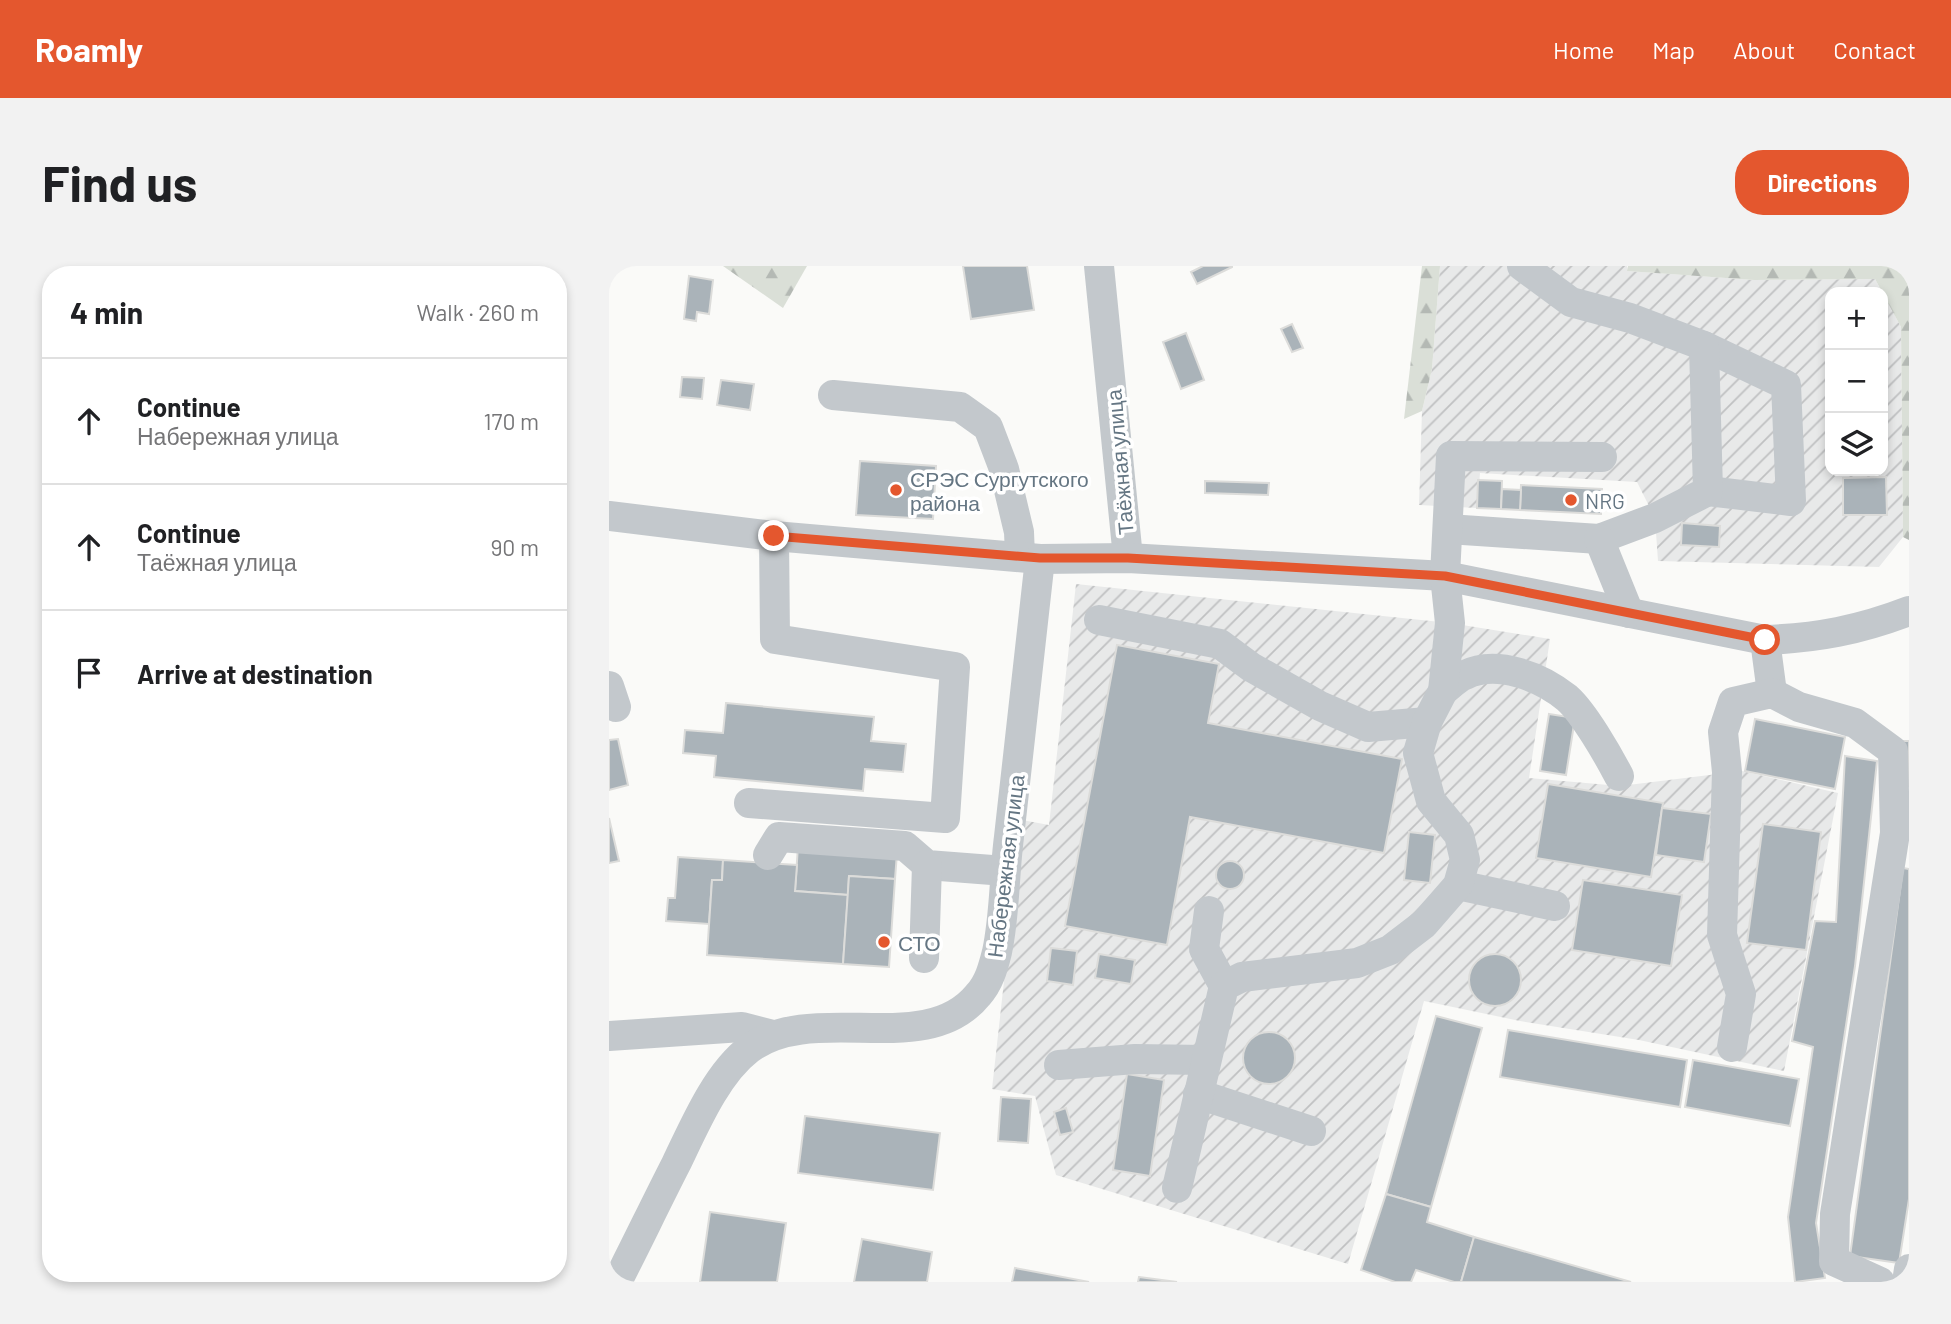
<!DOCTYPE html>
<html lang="en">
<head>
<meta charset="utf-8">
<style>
  body { margin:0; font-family:Barlow,sans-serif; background:#f2f2f2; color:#202124 }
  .controls { position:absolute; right:21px; top:21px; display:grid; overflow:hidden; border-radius:14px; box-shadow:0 4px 10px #0003 }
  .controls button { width:63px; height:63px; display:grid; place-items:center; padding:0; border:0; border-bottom:2px solid #e0e0e0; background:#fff; color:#202124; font:35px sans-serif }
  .stop { position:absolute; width:21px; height:21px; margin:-16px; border:5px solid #e4572e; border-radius:50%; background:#fff }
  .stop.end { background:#e4572e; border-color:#fff; box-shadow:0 2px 7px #0008 }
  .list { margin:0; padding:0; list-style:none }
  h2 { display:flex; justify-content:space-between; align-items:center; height:91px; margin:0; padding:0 28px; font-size:30px }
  h2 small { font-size:23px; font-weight:400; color:#757577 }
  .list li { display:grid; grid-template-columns:46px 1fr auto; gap:21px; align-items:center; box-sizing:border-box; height:126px; padding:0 28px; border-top:2px solid #e0e0e0 }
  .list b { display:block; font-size:26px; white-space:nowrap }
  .list p { margin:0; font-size:23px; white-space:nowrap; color:#757577 }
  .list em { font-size:23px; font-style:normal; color:#757577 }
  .icon { flex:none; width:38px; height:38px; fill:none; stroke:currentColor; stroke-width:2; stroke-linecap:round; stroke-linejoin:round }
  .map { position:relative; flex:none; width:1300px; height:1016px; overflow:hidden; border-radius:28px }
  header { display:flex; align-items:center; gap:42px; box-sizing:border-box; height:98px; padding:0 35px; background:#e4572e; color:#fff }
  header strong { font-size:33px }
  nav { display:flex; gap:38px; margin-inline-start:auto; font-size:24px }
  .intro { display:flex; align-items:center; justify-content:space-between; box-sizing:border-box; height:168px; padding:0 42px }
  h1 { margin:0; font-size:49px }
  .button { padding:18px 32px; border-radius:28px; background:#e4572e; color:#fff; font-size:24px; font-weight:700 }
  main { display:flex; gap:42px; padding:0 42px }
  aside { flex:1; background:#fff; border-radius:28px; box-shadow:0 4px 10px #0003 }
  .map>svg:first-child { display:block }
  .industrial { fill:url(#industrial-furrows) }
  .forest { fill:url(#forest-firs) }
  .building { fill:#aab3b9; stroke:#dcdcda; stroke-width:2 }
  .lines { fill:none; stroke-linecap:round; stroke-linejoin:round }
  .minor { stroke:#c3c8cc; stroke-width:30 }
  .route { stroke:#e4572e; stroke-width:9 }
  .poi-dot { fill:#e4572e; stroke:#fff; stroke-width:2.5 }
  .labels { text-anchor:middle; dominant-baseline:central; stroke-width:7; stroke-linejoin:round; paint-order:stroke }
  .street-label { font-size:21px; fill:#657683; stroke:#fff }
  .poi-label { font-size:21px; fill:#657683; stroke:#fff; text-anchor:start }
</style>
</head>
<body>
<header>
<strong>Roamly</strong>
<nav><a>Home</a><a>Map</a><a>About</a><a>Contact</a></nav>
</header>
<div class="intro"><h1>Find us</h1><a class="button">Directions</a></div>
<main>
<aside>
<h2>4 min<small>Walk · 260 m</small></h2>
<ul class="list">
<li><svg class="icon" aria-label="ahead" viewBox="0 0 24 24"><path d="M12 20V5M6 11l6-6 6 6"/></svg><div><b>Continue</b><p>Набережная улица</p></div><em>170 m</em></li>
<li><svg class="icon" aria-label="ahead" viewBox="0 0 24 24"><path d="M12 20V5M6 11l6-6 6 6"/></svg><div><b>Continue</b><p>Таёжная улица</p></div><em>90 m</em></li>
<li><svg class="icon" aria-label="arrive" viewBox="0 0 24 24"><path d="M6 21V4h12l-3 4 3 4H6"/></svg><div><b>Arrive at destination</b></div></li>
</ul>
</aside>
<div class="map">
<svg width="1300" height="1016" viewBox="0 0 1300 1016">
  <defs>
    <pattern id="industrial-furrows" width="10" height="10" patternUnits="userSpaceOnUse" patternTransform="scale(1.75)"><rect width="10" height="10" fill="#e8e9e9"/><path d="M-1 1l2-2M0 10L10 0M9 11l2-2" fill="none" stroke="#c0c1c2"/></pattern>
    <pattern id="forest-firs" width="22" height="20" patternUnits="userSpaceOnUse" patternTransform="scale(1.75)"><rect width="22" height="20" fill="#dadfd7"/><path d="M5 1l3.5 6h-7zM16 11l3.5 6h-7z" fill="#b4b9b4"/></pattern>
  </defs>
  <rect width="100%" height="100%" fill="#fafaf8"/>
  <g class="industrial">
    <polygon points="831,0 1018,0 1019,5 1145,14 1266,13 1273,26 1221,26 1221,205 1274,205 1274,27 1292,61 1294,271 1270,301 1049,295 1046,252 1028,216 871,207 868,242 810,239 813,145 823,103"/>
    <polygon points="467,318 841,357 941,373 920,512 1011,520 1133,505 1229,527 1175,805 1030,774 911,755 815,735 739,998 447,909 426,830 383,823 413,554 440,559"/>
  </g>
  <g class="forest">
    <polygon points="114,0 198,0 174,42"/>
    <polygon points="813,0 831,0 823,103 813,145 795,153"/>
    <polygon points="1019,0 1300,0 1300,274 1294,271 1292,61 1266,13 1145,14 1018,5"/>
  </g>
  <g class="building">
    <polygon points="354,0 418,0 425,44 362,53"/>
    <polygon points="594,0 623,0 623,1 588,18 582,6"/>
    <polygon points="80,10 104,14 100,48 88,46 87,55 75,53"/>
    <polygon points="683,58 694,82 683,86 672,63"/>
    <polygon points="577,67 595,114 572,123 554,76"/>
    <polygon points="73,111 95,112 93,133 71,131"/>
    <polygon points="112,114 145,118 141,144 108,139"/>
    <polygon points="251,195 327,200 324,253 247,249"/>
    <polygon points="1277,211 1278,249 1234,249 1234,212"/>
    <polygon points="869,214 893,215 892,243 868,242"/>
    <polygon points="596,215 660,217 659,229 596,227"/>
    <polygon points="912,219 993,223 992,248 911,244"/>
    <polygon points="893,223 912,224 911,244 892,243"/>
    <polygon points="1073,257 1111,260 1110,281 1072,279"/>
    <polygon points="508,379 610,398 599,457 793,493 775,587 581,551 558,679 456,660"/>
    <polygon points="117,437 265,451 262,475 297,478 294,506 256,503 254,525 105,511 107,490 74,487 76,464 114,467"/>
    <polygon points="940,448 966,452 957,509 931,505"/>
    <polygon points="1146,453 1236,471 1226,523 1136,505"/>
    <polygon points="9,473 19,519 0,524 0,474"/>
    <polygon points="1294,475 1300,475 1300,521"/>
    <polygon points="1236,490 1268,495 1246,700 1207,957 1216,1012 1186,1016 1179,951 1204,781 1183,775 1206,655 1227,656"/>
    <polygon points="939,518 1054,537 1042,611 927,592"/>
    <polygon points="1053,542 1102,548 1095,596 1047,589"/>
    <polygon points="0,552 10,595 0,597"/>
    <polygon points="1154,558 1212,566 1197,684 1138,677"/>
    <polygon points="800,566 826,569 821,617 795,614"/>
    <polygon points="189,580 288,587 286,613 240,610 239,629 186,625"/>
    <polygon points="69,591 114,594 113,614 103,614 100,658 57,655 59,632 66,632"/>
    <polygon points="114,594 188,599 186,625 239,629 234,698 98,689 103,614 113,614"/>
    <circle cx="621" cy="609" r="14"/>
    <polygon points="1294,602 1300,603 1300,933 1290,997 1241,990"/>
    <polygon points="240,610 286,613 280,701 234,698"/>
    <polygon points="974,614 1073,629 1062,700 963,684"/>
    <polygon points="442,682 468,685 464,719 438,715"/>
    <circle cx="886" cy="714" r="26"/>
    <polygon points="490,688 526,694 522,718 486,712"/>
    <polygon points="827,750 873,762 822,941 777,928"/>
    <polygon points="899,764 1078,794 1071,841 891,811"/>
    <circle cx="660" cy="792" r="26"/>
    <polygon points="1084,794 1190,813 1181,860 1076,841"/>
    <polygon points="518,808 555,814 541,910 504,904"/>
    <polygon points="392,831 422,833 419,877 389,875"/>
    <polygon points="457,842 464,866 451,869 445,846"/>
    <polygon points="196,850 331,867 324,924 189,907"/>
    <polygon points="777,928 822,941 818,956 865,971 852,1016 845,1016 807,1004 802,1016 786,1016 752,1004"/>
    <polygon points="101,946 177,957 168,1016 91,1016"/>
    <polygon points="865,971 1022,1016 852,1016"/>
    <polygon points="253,973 323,986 318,1016 245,1016"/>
    <polygon points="406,1002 480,1016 403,1016"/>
    <polygon points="530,1011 568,1016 529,1016"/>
  </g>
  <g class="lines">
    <g class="minor">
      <polyline points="490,0 519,292"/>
      <polyline points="1095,80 1177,119 1182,235 1099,225"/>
      <polyline points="224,129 351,141 379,161 395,203 410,266 411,290"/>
      <path d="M0 250 165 270 431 293 519 292 836 310 1156 374C1208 372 1251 364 1300 345"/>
      <polyline points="839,263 990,273 1046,252 1099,225 1095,80 1021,52 962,36 913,0"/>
      <polyline points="990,273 1020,347"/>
      <polyline points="490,354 611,378 642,401 711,440 759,461 818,456"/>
      <polyline points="1156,374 1163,427"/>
      <polyline points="0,420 7,441"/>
      <path d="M834 425C841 420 848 412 856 409 888 393 932 411 958 432 975 447 999 489 1010 510"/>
      <polyline points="140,537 336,552 346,401 166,373 165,270"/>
      <polyline points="159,589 170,571 296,580 318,599 396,605"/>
      <polyline points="849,619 946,640"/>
      <polyline points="600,645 595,683 615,720"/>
      <polyline points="315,692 318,599"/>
      <polyline points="0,770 133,761 164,769"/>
      <polyline points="1123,781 1132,728 1113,669 1118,506 1114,466 1124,436 1163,427 1190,441 1246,457 1284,485 1286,567 1226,948 1225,995 1271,1016"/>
      <polyline points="450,799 526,793 597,794"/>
      <polyline points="589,828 702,865"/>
      <polyline points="568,922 615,720 633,711 748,697 781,684 815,658 849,619 856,594 850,569 822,535 809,487 818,456 834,425 841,357 836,310 842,190 993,191"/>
      <path d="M8 1016C28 977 47 937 67 898 85 861 107 808 140 783 205 734 316 794 369 729 380 717 384 702 388 686 396 649 395 609 400 571 410 478 420 385 431 293"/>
      <polyline points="1298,1016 1300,1003"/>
    </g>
  </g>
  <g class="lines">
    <polyline class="route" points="165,270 431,292 519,292 836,310 1156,374"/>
  </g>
  <g class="poi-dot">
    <circle cx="287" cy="224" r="7"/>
    <circle cx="962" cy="234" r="7"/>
    <circle cx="275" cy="676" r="7"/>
  </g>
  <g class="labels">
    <g class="street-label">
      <text transform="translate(510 196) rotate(-95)">Таёжная улица</text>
      <text transform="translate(396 600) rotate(-83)">Набережная улица</text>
    </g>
    <g class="poi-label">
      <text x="301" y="212">СРЭС Сургутского<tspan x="301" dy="24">района</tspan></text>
      <text x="976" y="234">NRG</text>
      <text x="289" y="676">СТО</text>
    </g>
  </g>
</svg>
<div class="controls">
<button>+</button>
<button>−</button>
<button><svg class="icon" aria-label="layers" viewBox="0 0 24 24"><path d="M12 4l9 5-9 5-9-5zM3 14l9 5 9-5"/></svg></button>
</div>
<div class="stop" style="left:1156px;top:374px"></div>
<div class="stop end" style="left:165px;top:270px"></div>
</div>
</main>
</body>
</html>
